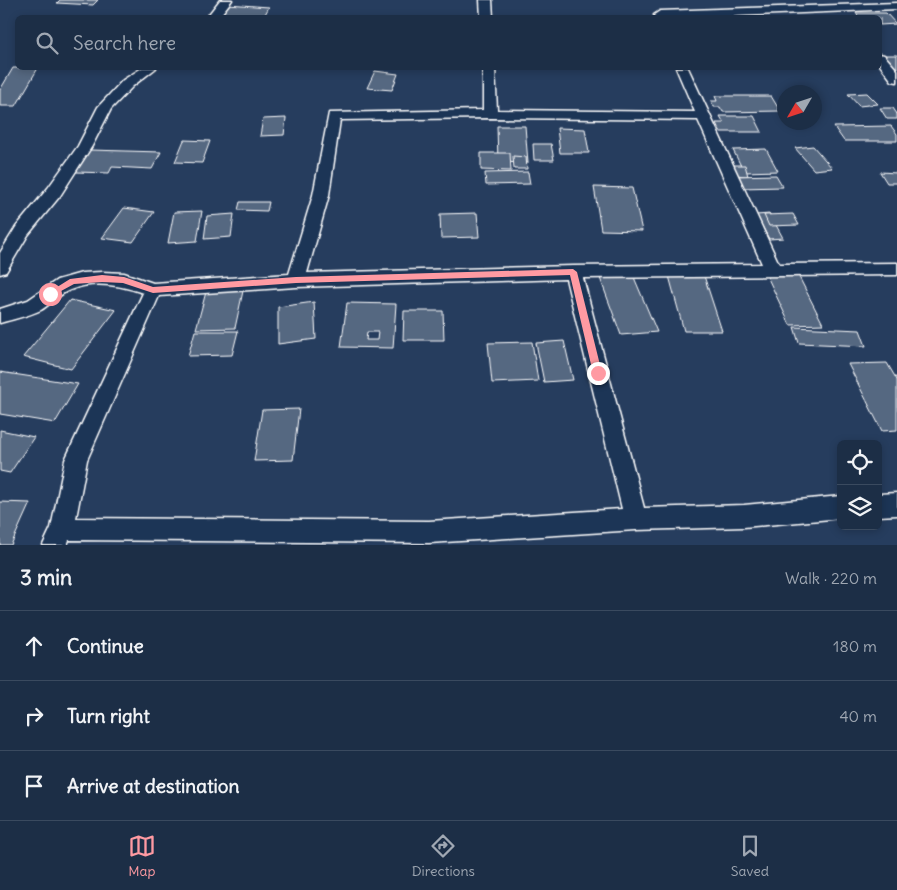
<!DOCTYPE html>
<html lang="en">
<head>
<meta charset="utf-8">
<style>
  body { margin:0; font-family:Delius,sans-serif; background:#25364d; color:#f1f3f6 }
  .controls { position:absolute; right:15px; bottom:15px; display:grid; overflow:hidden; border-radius:8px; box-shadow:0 2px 8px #0003 }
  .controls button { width:45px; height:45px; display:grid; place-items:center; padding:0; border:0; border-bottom:1px solid #3a4a5f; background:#1c2e46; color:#f1f3f6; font:25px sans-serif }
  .compass { position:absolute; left:777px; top:85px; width:45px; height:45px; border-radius:50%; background:#1c2e46; box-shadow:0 2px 8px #0003; rotate:231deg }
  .stop { position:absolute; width:15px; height:15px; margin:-11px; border:4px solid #ff9aa2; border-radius:50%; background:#fff }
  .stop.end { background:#ff9aa2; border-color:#fff; box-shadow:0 1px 5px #0008 }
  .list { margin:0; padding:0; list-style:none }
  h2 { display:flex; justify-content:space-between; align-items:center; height:65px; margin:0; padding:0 20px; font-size:21px }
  h2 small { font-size:16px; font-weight:400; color:#a0a8b3 }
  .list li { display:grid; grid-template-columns:32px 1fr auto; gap:15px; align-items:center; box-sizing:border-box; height:70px; padding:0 20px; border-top:1px solid #3a4a5f }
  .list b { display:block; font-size:19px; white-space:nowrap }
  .list em { font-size:16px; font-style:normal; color:#a0a8b3 }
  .icon { flex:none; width:28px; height:28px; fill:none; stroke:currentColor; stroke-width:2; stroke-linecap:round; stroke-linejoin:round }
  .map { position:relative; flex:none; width:897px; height:545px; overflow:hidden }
  .search { position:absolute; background:#1c2e46; box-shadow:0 2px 8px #0003; left:15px; right:15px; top:15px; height:55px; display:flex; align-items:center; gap:12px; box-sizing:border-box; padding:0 18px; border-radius:8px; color:#a0a8b3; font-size:19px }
  .sheet { height:275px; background:#1c2e46 }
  nav { display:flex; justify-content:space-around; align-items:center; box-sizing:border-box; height:70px; border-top:1px solid #3a4a5f; background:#1c2e46; font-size:14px; color:#a0a8b3 }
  nav a { display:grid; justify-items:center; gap:2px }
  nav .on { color:#ff9aa2 }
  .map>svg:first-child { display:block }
  .building { fill:#556781; stroke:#fff; fill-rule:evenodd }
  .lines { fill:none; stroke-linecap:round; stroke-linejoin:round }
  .street-casing { stroke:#fff; stroke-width:3 }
  .street { fill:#1d3557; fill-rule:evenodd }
  .route { fill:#ff9aa2 }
</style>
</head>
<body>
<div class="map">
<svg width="897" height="545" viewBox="0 0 897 545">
  <rect width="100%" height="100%" fill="#263d5e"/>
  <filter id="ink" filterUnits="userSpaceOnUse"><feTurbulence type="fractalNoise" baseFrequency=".02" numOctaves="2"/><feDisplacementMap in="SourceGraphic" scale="10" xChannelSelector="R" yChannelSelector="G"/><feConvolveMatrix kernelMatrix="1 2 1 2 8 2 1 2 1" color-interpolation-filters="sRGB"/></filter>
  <g filter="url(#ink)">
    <g class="building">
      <polygon points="60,0 98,0 93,5 57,3"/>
      <polygon points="227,4 269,7 263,18 217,17"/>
      <polygon points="856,13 886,13 896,24 880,25 880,18 859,18"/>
      <polygon points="883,55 897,55 897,72 896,72"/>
      <polygon points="13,68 38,68 16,106 0,106 0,90"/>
      <polygon points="375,71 398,74 392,90 367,88"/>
      <polygon points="867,93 878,104 859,106 848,94"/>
      <polygon points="715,96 771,96 780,111 723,112 720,107 714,107 711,101 717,101"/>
      <polygon points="880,108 893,108 897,114 897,119 887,119"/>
      <polygon points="720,116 754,116 762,132 720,132 716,123 724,123"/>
      <polygon points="286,118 284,135 260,136 263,119"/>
      <polygon points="497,126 525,126 528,163 498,162"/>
      <polygon points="891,126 897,134 897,141 844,141 834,127"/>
      <polygon points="557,128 585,129 589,153 560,153"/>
      <polygon points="184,140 210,141 202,163 175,162"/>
      <polygon points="533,144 551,144 554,160 534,160"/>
      <polygon points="813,146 832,168 814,170 795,148"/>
      <polygon points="766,149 778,171 744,172 733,150"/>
      <polygon points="90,150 161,152 152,169 112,167 109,173 76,172"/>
      <polygon points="481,153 510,153 511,171 481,170"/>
      <polygon points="513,156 526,157 527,169 514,169"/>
      <polygon points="732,165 745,165 748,176 735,175"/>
      <polygon points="528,172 530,184 486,185 485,173"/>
      <polygon points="880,172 897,173 897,183 887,183"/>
      <polygon points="776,175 783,187 740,188 734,176"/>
      <polygon points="594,187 632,188 642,231 601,230"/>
      <polygon points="240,202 269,202 267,211 238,210"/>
      <polygon points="124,208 154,212 133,242 102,238"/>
      <polygon points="202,211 197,241 168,243 174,212"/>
      <polygon points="477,213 479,237 441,238 440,214"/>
      <polygon points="234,214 231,237 204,239 207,216"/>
      <polygon points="770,214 783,238 769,239 756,215"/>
      <polygon points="793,214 799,225 769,226 764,215"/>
      <polygon points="797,273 823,324 790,325 766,274"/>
      <polygon points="633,275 657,332 621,335 600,278"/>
      <polygon points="669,276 704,276 722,331 684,331"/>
      <polygon points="243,291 235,328 196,329 206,292"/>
      <polygon points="70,300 116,310 71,369 23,357"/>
      <polygon points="314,302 316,339 278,344 278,307"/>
      <path d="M347 303 396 304 393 348 341 347ZM367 332H378L377 340H366Z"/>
      <polygon points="404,311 443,311 444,340 403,340"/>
      <polygon points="794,327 860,330 866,346 799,343"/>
      <polygon points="195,331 238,331 232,355 188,356"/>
      <polygon points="564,341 573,380 544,382 536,343"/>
      <polygon points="532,342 538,381 492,383 488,343"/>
      <polygon points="887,363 897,380 897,430 882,431 848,364"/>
      <polygon points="0,372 78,384 55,423 0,414"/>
      <polygon points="299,409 293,460 254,461 262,410"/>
      <polygon points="0,430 34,437 10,473 0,471"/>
      <polygon points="0,502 30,503 11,545 0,545"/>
    </g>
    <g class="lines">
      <g class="street-casing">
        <g id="street">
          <polygon points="220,0 232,0 218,18 206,18"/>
          <polygon points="480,0 492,0 493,18 481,18"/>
          <polygon points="897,3 897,9 687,18 656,18 654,15 660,11"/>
          <polygon points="880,54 884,55 897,70 897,82 892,81 880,65"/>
          <polygon points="142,68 156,68 133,86 111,109 92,146 60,196 28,235 6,272 0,274 0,253 16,227 48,188 78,146 98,107 123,80"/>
          <path d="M483 68H495L497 110 695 112 676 68H688L779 264 897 263V275L583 278 644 508 744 505 841 496V518L744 527 636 530 429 543 69 540 67 545H43L51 528 65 460 143 293C120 285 94 280 70 290 59 294 51 304 41 310 29 316 13 319 0 323V309L28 300 57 280 82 273 102 272 124 273 153 283 289 274 313 195 329 113 483 110ZM490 118 698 120 762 264 573 266 307 273 329 195 340 120ZM566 279 622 509 429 521 76 518 87 460 159 296 296 287Z"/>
          <polygon points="897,493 897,515 878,516 878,494"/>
        </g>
      </g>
      <use href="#street" class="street"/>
    </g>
  </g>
  <polygon class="route" points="573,269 577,272 602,373 598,377 593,373 570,275 296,283 153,293 123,283 102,282 74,284 50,297 46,294 70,279 102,275 124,277 153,287 296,277"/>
</svg>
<div class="controls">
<button><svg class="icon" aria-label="locate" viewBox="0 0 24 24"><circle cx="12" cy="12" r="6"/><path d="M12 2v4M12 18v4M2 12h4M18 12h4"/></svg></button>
<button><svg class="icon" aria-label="layers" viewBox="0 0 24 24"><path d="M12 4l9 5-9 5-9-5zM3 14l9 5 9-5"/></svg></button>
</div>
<svg class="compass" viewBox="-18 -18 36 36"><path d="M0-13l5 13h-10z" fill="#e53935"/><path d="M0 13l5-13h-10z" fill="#a0a8b3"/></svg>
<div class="stop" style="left:50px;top:294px"></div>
<div class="stop end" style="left:598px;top:373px"></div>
<div class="search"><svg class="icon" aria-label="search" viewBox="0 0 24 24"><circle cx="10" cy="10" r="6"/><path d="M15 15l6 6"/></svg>Search here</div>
</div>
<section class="sheet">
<h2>3 min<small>Walk · 220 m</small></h2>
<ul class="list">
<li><svg class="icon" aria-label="ahead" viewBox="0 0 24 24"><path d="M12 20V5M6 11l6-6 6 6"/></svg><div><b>Continue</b></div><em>180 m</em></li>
<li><svg class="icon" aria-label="right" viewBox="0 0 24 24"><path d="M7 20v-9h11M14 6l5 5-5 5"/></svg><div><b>Turn right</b></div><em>40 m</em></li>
<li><svg class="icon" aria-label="arrive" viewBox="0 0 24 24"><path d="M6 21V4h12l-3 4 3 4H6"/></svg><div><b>Arrive at destination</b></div></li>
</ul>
</section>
<nav>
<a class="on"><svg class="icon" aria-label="map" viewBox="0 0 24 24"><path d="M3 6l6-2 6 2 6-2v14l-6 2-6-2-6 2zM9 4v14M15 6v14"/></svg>Map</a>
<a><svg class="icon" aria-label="directions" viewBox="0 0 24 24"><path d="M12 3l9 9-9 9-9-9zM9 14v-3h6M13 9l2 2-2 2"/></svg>Directions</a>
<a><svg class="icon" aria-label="saved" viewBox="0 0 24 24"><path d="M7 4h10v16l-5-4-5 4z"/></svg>Saved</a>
</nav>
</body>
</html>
